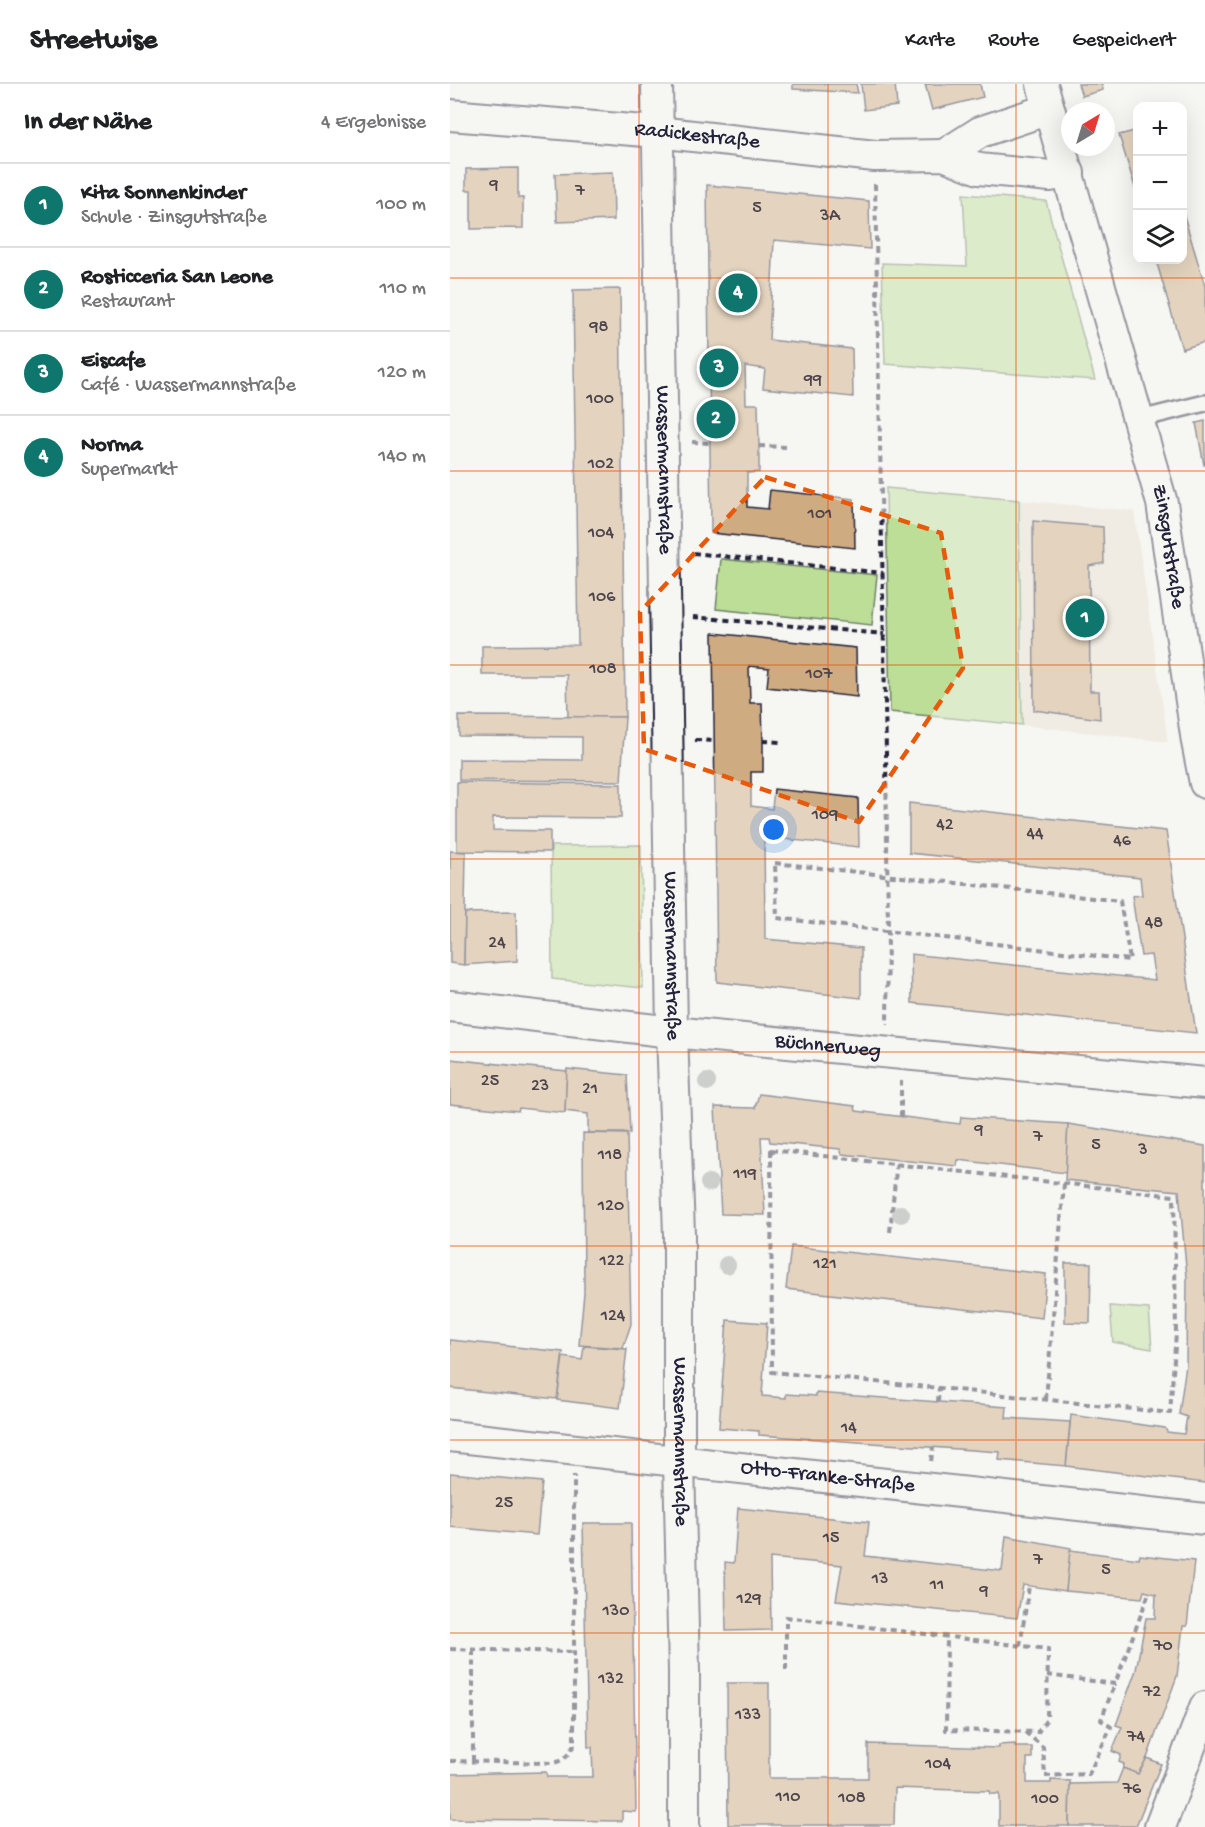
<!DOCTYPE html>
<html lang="de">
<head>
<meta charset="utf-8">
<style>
  body { margin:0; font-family:"Gochi Hand",sans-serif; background:#f2f2f2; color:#202124 }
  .controls { position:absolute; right:18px; top:18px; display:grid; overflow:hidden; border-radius:12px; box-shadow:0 6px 24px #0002 }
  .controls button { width:54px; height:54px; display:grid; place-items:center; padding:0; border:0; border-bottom:2px solid #e0e0e0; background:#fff; color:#202124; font:30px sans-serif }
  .compass { position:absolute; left:611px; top:18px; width:54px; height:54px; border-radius:50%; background:#fff; box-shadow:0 6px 24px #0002; rotate:38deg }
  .you { position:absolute; left:324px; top:746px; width:21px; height:21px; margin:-15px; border:4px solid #fff; border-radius:50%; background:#1a73e8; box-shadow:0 0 0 9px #1a73e833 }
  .badge { display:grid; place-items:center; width:39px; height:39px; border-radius:50%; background:#0f766e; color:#fff; font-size:20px; font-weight:700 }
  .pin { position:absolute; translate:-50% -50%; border:3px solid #fff; box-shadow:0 2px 6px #0006 }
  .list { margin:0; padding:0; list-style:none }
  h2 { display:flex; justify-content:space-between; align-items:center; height:78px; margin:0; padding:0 24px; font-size:26px }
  h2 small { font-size:20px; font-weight:400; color:#757577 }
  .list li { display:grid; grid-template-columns:39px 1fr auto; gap:18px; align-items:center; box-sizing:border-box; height:84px; padding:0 24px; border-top:2px solid #e0e0e0 }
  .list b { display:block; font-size:22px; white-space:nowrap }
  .list p { margin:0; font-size:20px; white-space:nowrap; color:#757577 }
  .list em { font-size:20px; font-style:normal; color:#757577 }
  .icon { flex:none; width:33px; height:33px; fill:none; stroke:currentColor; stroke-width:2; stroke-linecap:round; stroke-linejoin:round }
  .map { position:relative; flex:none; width:755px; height:1743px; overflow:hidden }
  header { display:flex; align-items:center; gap:36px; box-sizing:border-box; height:84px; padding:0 30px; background:#fff; border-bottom:2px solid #e0e0e0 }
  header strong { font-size:28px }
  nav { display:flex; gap:33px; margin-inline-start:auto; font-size:21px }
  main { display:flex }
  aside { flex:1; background:#fff }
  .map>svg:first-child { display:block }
  .built { fill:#eae0d0 }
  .green { fill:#bcde97; stroke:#6f8069; stroke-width:1.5 }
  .building { fill:#cfab81; stroke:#22223b; stroke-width:1.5 }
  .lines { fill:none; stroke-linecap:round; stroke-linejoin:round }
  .lane-casing { stroke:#22223b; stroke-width:20 }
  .street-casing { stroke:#22223b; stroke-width:34 }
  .path { stroke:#22223b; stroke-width:4; stroke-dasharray:6 4.5; stroke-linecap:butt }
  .lane { stroke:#f6f6f2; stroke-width:15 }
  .street { stroke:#f6f6f2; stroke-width:30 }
  .tree { fill:#9ba09d }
  .marked { fill:none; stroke:#e8590c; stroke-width:4.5; stroke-dasharray:12 8; stroke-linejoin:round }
  .grid { fill:none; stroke:#e8590c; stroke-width:1.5; stroke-opacity:0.55 }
  .labels { text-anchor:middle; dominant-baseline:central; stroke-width:6; stroke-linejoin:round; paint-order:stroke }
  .number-label { font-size:18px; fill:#4d444c }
  .street-label { font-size:21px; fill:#22223b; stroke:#f6f6f2 }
</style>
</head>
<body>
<header>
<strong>Streetwise</strong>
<nav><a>Karte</a><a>Route</a><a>Gespeichert</a></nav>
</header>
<main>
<aside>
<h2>In der Nähe<small>4 Ergebnisse</small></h2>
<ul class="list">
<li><span class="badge">1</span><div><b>Kita Sonnenkinder</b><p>Schule · Zinsgutstraße</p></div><em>100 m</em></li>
<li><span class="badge">2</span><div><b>Rosticceria San Leone</b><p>Restaurant</p></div><em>110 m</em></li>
<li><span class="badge">3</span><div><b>Eiscafe</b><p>Café · Wassermannstraße</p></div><em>120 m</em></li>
<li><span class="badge">4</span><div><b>Norma</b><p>Supermarkt</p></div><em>140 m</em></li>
</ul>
</aside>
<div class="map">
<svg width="755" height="1743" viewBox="0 0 755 1743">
  <rect width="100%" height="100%" fill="#f6f6f2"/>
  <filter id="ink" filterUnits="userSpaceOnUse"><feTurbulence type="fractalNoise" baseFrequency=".0167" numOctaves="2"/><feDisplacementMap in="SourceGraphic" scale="12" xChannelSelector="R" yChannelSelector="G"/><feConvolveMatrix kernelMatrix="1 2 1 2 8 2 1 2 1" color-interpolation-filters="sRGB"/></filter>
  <g filter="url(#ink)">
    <polygon class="built" points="569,416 684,427 718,658 572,641"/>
    <g class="green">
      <polygon points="513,110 596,117 645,296 435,280 432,179 517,182"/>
      <polygon points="436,404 569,416 572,641 440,628"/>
      <polygon points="271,475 427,491 422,541 266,525"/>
      <polygon points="191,761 193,904 102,895 101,762"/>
      <polygon points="660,1222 699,1225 702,1265 663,1258"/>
    </g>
    <g class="building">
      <polygon points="343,0 406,0 408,9 343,5"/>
      <polygon points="411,0 445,0 447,22 414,26"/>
      <polygon points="475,0 530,0 533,13 482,26"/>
      <polygon points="628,0 652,0 653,6 632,12"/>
      <polygon points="688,46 688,113 669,51"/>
      <polygon points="68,84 68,114 73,114 73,144 21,145 21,106 16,106 16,85"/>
      <polygon points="163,88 164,136 107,138 105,90"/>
      <polygon points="257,101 419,117 420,165 324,156 319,256 402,265 403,313 313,304 315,285 295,282 296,320 308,320 309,362 309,388 297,389 297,423 318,425 320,406 404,415 405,464 261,449"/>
      <polygon points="732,125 755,202 755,258 732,265 706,176 732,176"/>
      <polygon points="170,205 175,633 118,633 117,591 32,591 32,562 128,561 123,206"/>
      <polygon points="755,337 755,381 754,381 746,339"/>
      <polygon points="583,437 653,443 654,479 639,482 640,607 649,607 650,635 584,626"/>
      <polygon points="263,549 406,564 407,613 317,603 319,584 299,582 300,619 312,619 313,657 313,688 301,688 301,722 322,725 324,705 408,714 409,763 314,753 315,855 411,864 411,914 267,898"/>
      <polygon points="9,632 175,633 171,697 9,696 9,675 132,676 132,653 9,652"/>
      <polygon points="7,698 171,700 171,734 43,733 43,746 100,747 100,768 7,767"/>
      <polygon points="459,719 716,747 746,949 462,919 461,870 705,896 701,871 691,872 682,812 692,811 690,793 459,769"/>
      <polygon points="0,767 16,768 14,881 0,879"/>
      <polygon points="66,828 67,877 14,881 15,829"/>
      <polygon points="0,975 117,987 115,1029 69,1024 68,1027 0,1020"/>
      <polygon points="117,985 177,991 180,1049 138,1049 138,1030 115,1027"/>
      <polygon points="309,1010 405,1022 406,1027 510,1040 511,1033 618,1040 616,1089 508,1076 507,1082 392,1070 390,1065 320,1058 319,1053 311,1053 315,1131 271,1130 265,1023 305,1024"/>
      <polygon points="618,1040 755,1062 755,1399 616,1382 621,1331 715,1344 717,1348 734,1350 737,1333 729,1330 736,1281 737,1193 729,1107 615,1096"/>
      <polygon points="133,1049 177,1050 181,1240 173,1264 129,1261 134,1209"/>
      <polygon points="341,1162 596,1190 592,1234 336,1205"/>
      <polygon points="615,1179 641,1179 640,1239 615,1238"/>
      <polygon points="277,1236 317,1239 312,1312 336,1314 336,1310 366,1312 366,1309 557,1323 556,1334 620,1338 616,1382 549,1376 550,1368 309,1351 309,1347 269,1344"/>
      <polygon points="0,1256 113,1268 107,1315 0,1304"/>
      <polygon points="134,1262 177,1265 170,1324 107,1316 113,1273 132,1276"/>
      <polygon points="0,1389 92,1398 87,1451 0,1443"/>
      <polygon points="288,1424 419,1438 415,1472 552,1487 556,1452 621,1464 616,1507 573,1501 567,1534 386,1516 392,1481 320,1474 321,1546 276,1547 275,1478 284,1479"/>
      <polygon points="133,1439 181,1439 186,1728 172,1727 172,1737 0,1735 0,1690 96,1688 97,1693 143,1693 142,1663 138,1663"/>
      <polygon points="620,1466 689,1475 690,1471 744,1477 737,1542 733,1542 727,1592 697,1674 688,1690 673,1684 674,1680 669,1678 671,1671 662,1667 672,1643 666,1641 686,1586 696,1534 705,1534 706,1510 694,1507 692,1514 616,1507"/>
      <polygon points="277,1599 319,1599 319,1694 418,1694 418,1660 549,1664 549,1661 565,1660 565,1663 582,1663 582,1674 577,1674 577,1699 601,1699 601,1696 620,1697 619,1742 549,1742 549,1710 540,1710 539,1707 445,1704 444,1741 278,1741"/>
      <polygon points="697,1674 711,1680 686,1742 619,1742 620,1700 667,1699 673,1684 688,1690"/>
    </g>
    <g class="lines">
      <g class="lane-casing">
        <polyline id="lane" points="690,335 755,319"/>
      </g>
      <g class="street-casing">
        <g id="street">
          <path id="s1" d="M207 0 222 948 229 1150V1378L234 1587V1743"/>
          <path id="s2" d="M592 0 712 419 747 658 755 699"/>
          <path id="s3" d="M0 31 207 48 425 72 494 71 529 85 600 92 619 89"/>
          <polyline points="494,71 530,48 599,25"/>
          <path id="s4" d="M0 922 222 948 755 999"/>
          <path id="s5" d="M0 1352 755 1435"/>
          <polyline points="710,1743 755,1623"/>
        </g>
      </g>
      <g class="path">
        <polyline points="425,100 436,669 438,847 437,941"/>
        <polyline points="242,358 260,359"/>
        <polyline points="309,362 336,363"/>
        <polyline points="243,469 433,489"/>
        <polyline points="243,533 434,550"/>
        <polyline points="245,656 264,657"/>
        <polyline points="313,657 330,658"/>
        <polygon points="325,779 670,817 680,876 327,834"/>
        <polyline points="451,1033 451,997"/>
        <polygon points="321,1066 724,1112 726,1249 720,1329 489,1304 322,1288"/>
        <polyline points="440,1148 447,1076"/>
        <polyline points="596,1315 614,1100"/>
        <polyline points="488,1318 489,1304"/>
        <polyline points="481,1377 483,1363"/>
        <polyline points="570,1562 579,1502"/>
        <polyline points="0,1565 124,1568"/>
        <polyline points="23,1566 23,1677"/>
        <polyline points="336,1586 336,1533 598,1565 597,1635 588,1648 496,1646 497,1553"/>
        <polyline points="597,1591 665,1600 699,1509"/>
        <polyline points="575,1648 593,1663 595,1692 639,1690 661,1643 651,1636 665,1600"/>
        <path d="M0 1677 103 1679C114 1677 118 1671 124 1661V1391"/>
      </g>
      <use href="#lane" class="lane"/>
      <use href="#street" class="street"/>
    </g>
    <g class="tree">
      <circle cx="257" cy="998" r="9"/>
      <circle cx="259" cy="1099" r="9"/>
      <circle cx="451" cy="1130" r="9"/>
      <circle cx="277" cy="1181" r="9"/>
    </g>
  </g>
  <path d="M0 0H755V1743H0ZM315 393 491 449 513 584 409 738 194 665 190 528Z" fill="#f6f6f2" fill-opacity=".55" fill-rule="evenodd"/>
  <path class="marked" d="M315 393 491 449 513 584 409 738 194 665 190 528Z"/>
  <path class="grid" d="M189 0V1743M378 0V1743M566 0V1743M0 194H755M0 387H755M0 581H755M0 775H755M0 968H755M0 1162H755M0 1356H755M0 1549H755"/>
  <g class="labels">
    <g class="number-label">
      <text x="44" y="101">9</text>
      <text x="130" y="107">7</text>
      <text x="307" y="124">5</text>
      <text x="380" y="132">3A</text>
      <text x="149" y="243">98</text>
      <text x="363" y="296">99</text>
      <text x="150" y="315">100</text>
      <text x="151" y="380">102</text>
      <text x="370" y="430">101</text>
      <text x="151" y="449">104</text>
      <text x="152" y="513">106</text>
      <text x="153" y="585">108</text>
      <text x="369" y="590">107</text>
      <text x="375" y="731">109</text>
      <text x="495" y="741">42</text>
      <text x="585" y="750">44</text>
      <text x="672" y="757">46</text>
      <text x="704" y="839">48</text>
      <text x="47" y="859">24</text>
      <text x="40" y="997">25</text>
      <text x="90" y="1002">23</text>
      <text x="140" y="1005">21</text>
      <text x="529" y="1046">9</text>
      <text x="588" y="1053">7</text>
      <text x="646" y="1061">5</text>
      <text x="693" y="1066">3</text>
      <text x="160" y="1071">118</text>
      <text x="295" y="1090">119</text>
      <text x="161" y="1122">120</text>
      <text x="162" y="1177">122</text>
      <text x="375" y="1180">121</text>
      <text x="163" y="1232">124</text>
      <text x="399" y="1344">14</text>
      <text x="54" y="1419">25</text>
      <text x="381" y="1454">15</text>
      <text x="588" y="1476">7</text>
      <text x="656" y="1486">5</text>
      <text x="430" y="1495">13</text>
      <text x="487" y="1501">11</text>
      <text x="534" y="1507">9</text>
      <text x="299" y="1515">129</text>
      <text x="166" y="1527">130</text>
      <text x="713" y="1562">70</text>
      <text x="161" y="1595">132</text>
      <text x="702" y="1608">72</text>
      <text x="298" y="1631">133</text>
      <text x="686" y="1653">74</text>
      <text x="488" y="1680">104</text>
      <text x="682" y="1705">76</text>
      <text x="338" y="1713">110</text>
      <text x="402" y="1714">108</text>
      <text x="595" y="1715">100</text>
    </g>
    <g class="street-label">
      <text stroke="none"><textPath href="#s3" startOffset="248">Radickestraße</textPath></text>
      <text stroke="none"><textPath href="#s1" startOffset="386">Wassermannstraße</textPath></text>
      <text stroke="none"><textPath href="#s2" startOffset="480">Zinsgutstraße</textPath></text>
      <text stroke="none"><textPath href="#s1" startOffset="872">Wassermannstraße</textPath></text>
      <text stroke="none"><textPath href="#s4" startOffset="380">Büchnerweg</textPath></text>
      <text stroke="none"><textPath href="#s1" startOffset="1358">Wassermannstraße</textPath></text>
      <text stroke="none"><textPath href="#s5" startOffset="380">Otto-Franke-Straße</textPath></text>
    </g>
  </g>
</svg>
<div class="controls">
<button>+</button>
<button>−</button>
<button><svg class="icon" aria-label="layers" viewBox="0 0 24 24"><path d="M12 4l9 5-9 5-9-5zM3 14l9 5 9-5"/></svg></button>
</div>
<svg class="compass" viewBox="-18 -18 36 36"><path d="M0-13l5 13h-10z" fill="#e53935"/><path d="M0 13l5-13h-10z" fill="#757577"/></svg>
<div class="you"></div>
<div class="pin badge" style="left:635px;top:534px">1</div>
<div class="pin badge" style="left:266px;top:335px">2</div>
<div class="pin badge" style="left:269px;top:284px">3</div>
<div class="pin badge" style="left:288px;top:209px">4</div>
</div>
</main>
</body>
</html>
